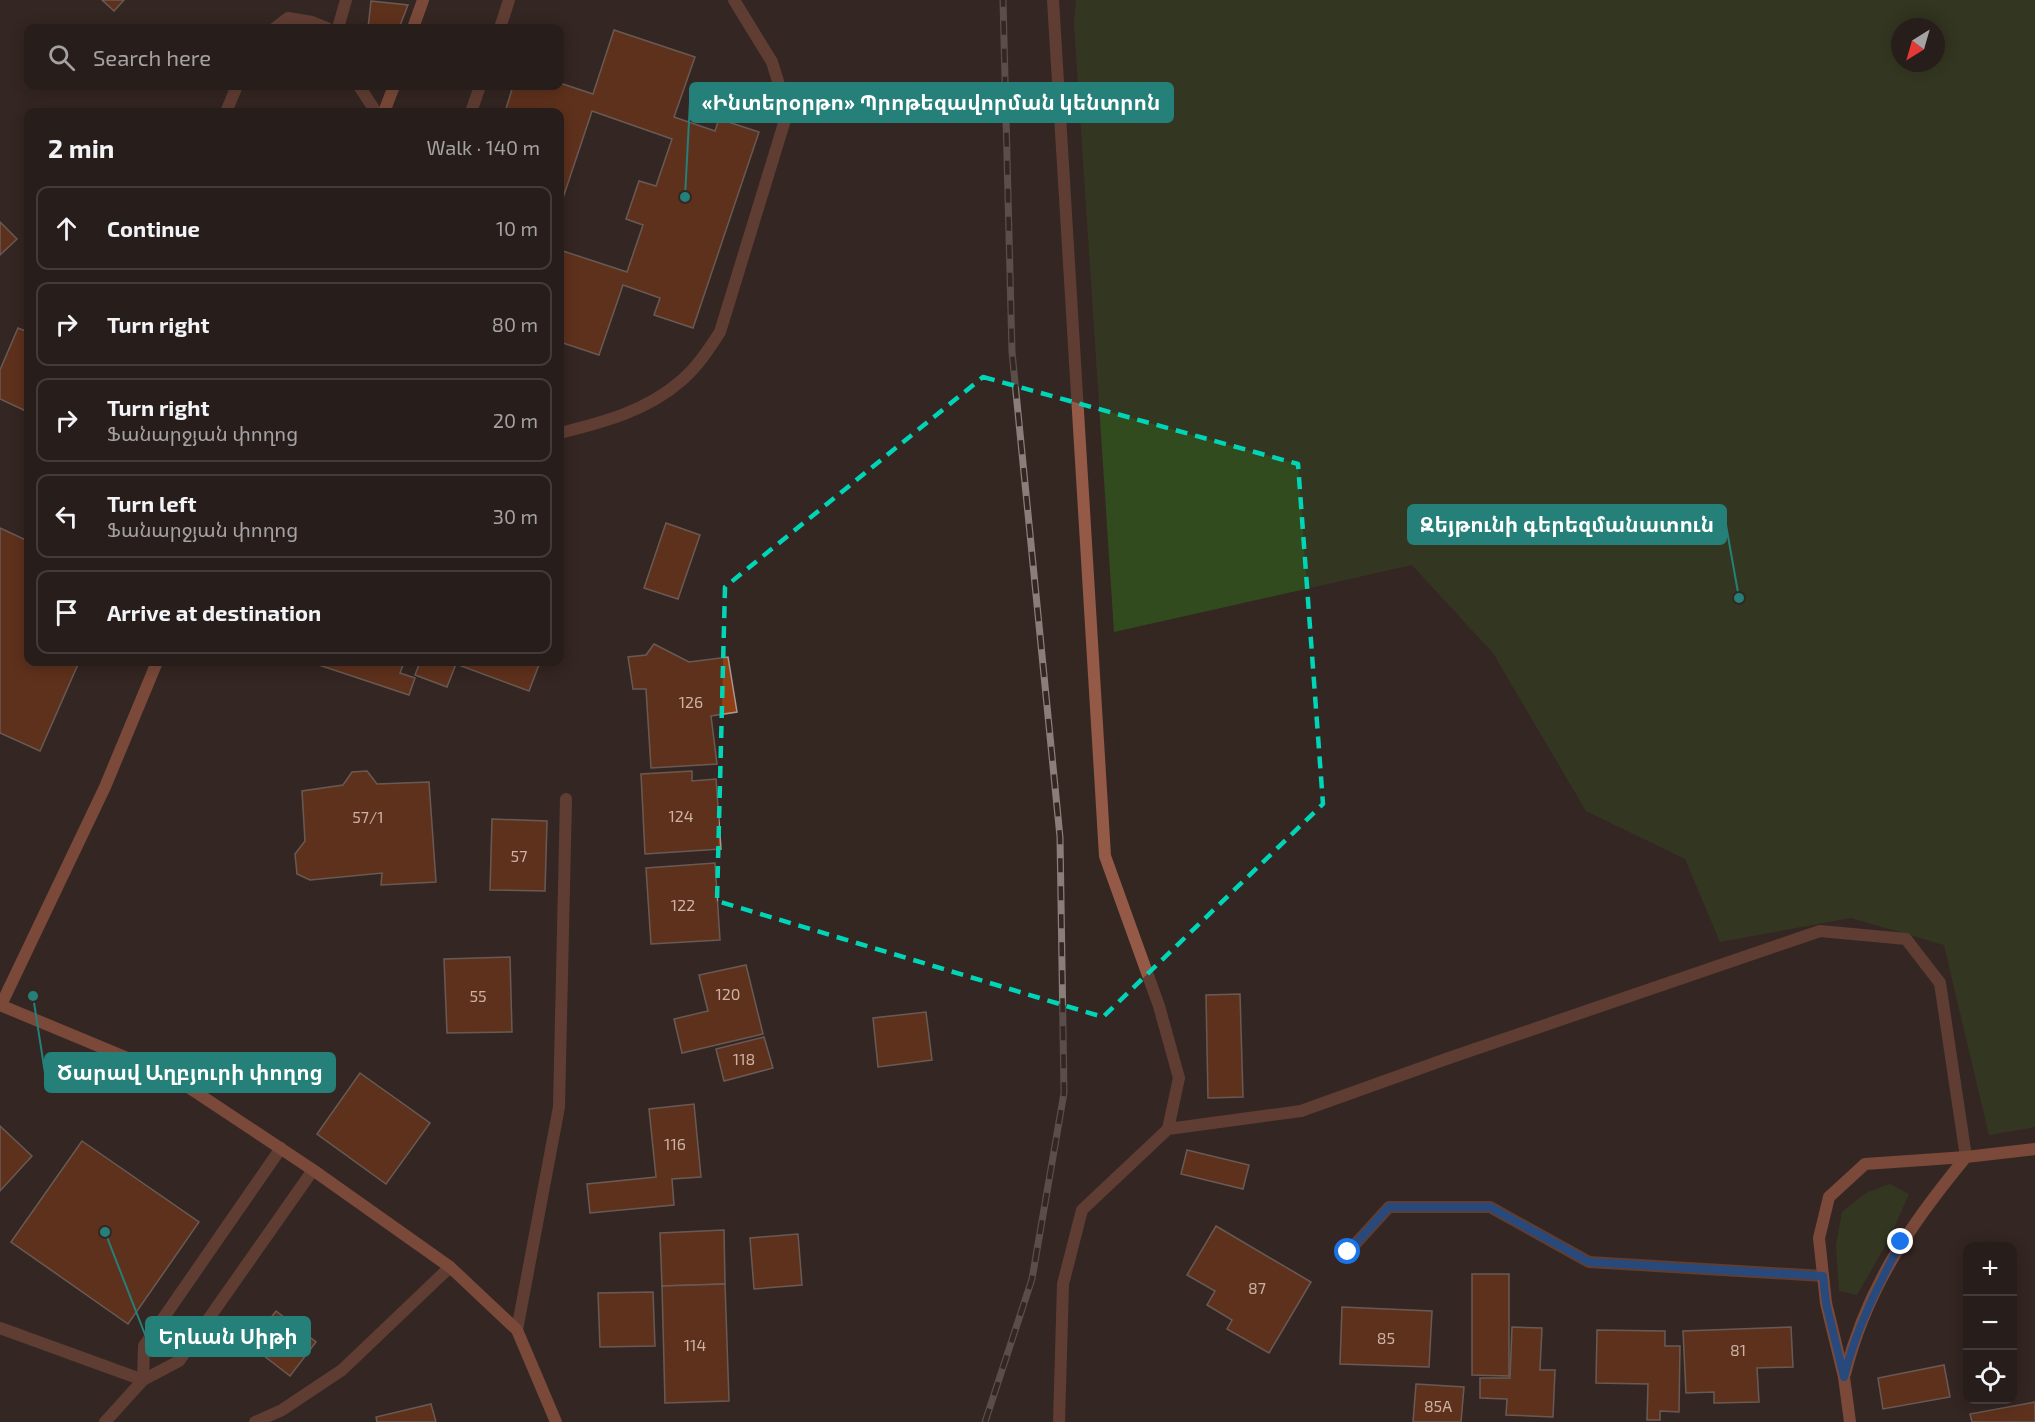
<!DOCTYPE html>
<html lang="en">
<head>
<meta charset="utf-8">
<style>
  body { margin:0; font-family:"Exo 2","Noto Sans Armenian",sans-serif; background:#332a27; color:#f1f3f6 }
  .controls { position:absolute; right:18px; bottom:18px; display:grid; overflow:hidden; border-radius:12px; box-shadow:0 3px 15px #0003 }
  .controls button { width:54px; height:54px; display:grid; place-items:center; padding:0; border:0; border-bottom:2px solid #433b39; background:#271d1a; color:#f1f3f6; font:30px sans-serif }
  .compass { position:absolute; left:1891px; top:18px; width:54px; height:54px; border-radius:50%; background:#271d1a; box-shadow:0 3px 15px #0003; rotate:217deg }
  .stop { position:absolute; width:18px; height:18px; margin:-14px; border:4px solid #1a73e8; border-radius:50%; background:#fff }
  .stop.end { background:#1a73e8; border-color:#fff; box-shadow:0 2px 6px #0008 }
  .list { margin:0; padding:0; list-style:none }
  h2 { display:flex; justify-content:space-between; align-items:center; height:78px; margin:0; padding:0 24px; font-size:26px }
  h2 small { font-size:20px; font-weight:400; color:#a4a2a2 }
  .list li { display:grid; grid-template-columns:39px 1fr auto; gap:18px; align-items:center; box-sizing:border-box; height:84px; margin:0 12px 12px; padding:0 12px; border:2px solid #433b39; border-radius:12px }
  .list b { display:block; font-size:22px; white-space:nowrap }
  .list p { margin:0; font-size:20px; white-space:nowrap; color:#a4a2a2 }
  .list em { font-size:20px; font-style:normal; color:#a4a2a2 }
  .icon { flex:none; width:33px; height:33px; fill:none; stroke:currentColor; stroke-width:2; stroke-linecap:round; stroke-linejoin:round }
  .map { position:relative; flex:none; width:2035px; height:1422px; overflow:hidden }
  .search { position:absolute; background:#271d1a; box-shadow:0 3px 15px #0003; left:24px; top:24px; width:540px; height:66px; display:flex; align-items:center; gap:15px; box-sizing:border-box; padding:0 21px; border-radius:12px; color:#a4a2a2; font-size:22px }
  .panel { position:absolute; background:#271d1a; box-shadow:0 3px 15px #0003; left:24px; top:108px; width:540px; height:558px; border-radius:12px }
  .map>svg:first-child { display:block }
  .green { fill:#324b1e; fill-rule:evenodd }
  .building { fill:#903f15; stroke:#a99891; stroke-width:1.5 }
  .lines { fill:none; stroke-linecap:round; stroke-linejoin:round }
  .lane { stroke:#945a47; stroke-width:12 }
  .street { stroke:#945a47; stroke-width:12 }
  .secondary { stroke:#ce7355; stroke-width:12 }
  .rail-casing { stroke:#897e7a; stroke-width:7 }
  .rail { stroke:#342722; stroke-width:4.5; stroke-dasharray:14; stroke-linecap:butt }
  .route { stroke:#1a73e8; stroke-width:8 }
  .marked { fill:none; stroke:#00d5b7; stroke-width:4.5; stroke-dasharray:12 8; stroke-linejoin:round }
  .labels { text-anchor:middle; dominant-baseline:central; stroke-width:4.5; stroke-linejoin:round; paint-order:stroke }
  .number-label { font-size:16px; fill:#cdb2a4 }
  .leader { fill:none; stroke:#248078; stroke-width:2 }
  .callout-dot { fill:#248078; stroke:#342722; stroke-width:2 }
  .callout { fill:#248078; stroke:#248078; stroke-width:2 }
  .callout-label { font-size:21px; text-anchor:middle; font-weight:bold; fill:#fff }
</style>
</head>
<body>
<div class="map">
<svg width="2035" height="1422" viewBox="0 0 2035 1422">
  <rect width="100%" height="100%" fill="#342722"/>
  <g class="green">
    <path d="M1076 0H2035V1127L1989 1135 1944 945 1851 918 1720 942 1685 859 1586 811 1493 653 1412 565 1114 632 1074 23ZM1900 27H1936V63H1900Z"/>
    <polygon points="1890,1184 1909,1194 1889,1239 1857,1295 1839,1291 1836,1245 1842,1212 1866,1193"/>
  </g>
  <g class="building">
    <polygon points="102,0 124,0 114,11"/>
    <polygon points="371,1 408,5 399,28 368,28"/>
    <polygon points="614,30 695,57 674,117 715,131 719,119 759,132 693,328 654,315 660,298 623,285 599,355 560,342 560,250 627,272 643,225 626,219 639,181 656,186 672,139 592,111 560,207 560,112 505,112 513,86 560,86 560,83 593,94"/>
    <polygon points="0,222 17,239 0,255"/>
    <polygon points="18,328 28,332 28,412 0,399 0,370"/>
    <polygon points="666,523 700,535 678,599 644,588"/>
    <polygon points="0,528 28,541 28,662 79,662 40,751 0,733"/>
    <polygon points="654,644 689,662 728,657 737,712 711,716 717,764 651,768 646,689 633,689 628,657 646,655"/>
    <polygon points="310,662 391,662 403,665 400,673 415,678 409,695"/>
    <polygon points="420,662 540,662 529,691 456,664 447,687 415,675"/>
    <polygon points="367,771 377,784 429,782 436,882 381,885 382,873 310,880 297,874 295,854 305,841 302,791 343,785 352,772"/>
    <polygon points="692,771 692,781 716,779 721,849 645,854 641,774"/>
    <polygon points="492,819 547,821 545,891 490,890"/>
    <polygon points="715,863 720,940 651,944 646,868"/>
    <polygon points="510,957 512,1032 447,1033 444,959"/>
    <polygon points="746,965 763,1034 682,1053 674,1019 708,1011 699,975"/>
    <polygon points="1240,994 1243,1097 1208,1098 1206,995"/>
    <polygon points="926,1012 932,1060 878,1067 873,1018"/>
    <polygon points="764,1037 773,1068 724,1081 716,1049"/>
    <polygon points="360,1073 430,1123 386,1184 317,1134"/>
    <polygon points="694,1104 701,1177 672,1179 674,1205 590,1213 587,1184 656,1177 649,1109"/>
    <polygon points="0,1126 32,1156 0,1191"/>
    <polygon points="82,1141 199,1222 128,1324 11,1242"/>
    <polygon points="1187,1150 1249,1165 1243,1189 1181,1174"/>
    <polygon points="1216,1226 1311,1282 1269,1353 1227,1329 1232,1320 1207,1305 1215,1291 1187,1275"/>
    <polygon points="724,1230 725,1284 662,1286 660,1233"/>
    <polygon points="798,1234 802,1285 754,1289 750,1238"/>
    <polygon points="1472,1274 1509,1274 1509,1376 1472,1375"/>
    <polygon points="725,1284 729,1401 665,1403 662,1286"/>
    <polygon points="653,1292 655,1346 600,1347 598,1293"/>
    <polygon points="1342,1307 1432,1311 1429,1367 1340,1364"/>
    <polygon points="276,1311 316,1342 290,1376 250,1345"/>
    <polygon points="1512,1327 1542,1328 1540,1370 1555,1370 1553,1417 1506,1415 1507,1399 1480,1398 1480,1378 1510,1378"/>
    <polygon points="1791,1327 1793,1367 1757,1368 1759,1402 1714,1403 1714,1392 1686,1393 1683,1331"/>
    <polygon points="1597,1330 1665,1331 1665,1346 1680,1346 1679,1412 1660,1411 1660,1420 1647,1420 1648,1384 1596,1383"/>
    <polygon points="1944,1365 1950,1397 1883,1409 1878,1378"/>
    <polygon points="1416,1384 1464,1387 1461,1422 1413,1422"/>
    <polygon points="2035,1402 2035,1422 1972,1422 1970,1414"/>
    <polygon points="431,1404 436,1422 377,1422 376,1417"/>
  </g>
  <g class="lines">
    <g class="lane">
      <polyline points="1053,0 1105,856 1159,1006 1179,1078 1168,1129"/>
      <polyline points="275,28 288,18 312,22 327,28"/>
      <polyline points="338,28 346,0"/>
      <polyline points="500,28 509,0"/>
      <polyline points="359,86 376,112"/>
      <polyline points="226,112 237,86"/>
      <polyline points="471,112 480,86"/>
      <path d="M560 433C604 422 647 411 682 380 698 366 709 349 720 332L785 120 782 94 772 62 734 0"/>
      <polyline points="1348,1252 1389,1207 1490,1207 1589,1262 1823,1276"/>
      <polyline points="0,1328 143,1380"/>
      <polyline points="517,1330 559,1107 566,799"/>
      <polyline points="143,1380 144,1346 281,1148"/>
      <polyline points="105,1422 143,1380 179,1361 313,1170"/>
      <polyline points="1059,1422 1063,1284 1082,1210 1168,1129 1301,1111 1449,1058 1820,931 1906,939 1940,983 1966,1157"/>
    </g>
    <polyline class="street" points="255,1422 282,1410 342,1370 450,1267"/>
    <g class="secondary">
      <polyline points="413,28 423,0"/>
      <polyline points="384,112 394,86"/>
      <polyline points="0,1005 173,1077 313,1170 450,1267 517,1330 556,1422"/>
      <polyline points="1,1005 105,787 157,662"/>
      <path d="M1845 1374C1867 1287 1910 1225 1966 1157"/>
      <polyline points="1850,1422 1844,1377 1826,1303 1819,1238 1829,1197 1865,1164 1966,1157 2035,1149"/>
    </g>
    <g class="rail-casing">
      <polyline id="rail" points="985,1422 1032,1279 1064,1093 1060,837 1012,352 1003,0"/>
    </g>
    <use href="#rail" class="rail"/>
  </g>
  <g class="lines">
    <path class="route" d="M1348 1252 1389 1207H1490L1589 1262 1823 1276 1826 1303 1844 1377C1856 1328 1878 1286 1901 1242"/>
  </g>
  <path d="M0 0H2035V1422H0ZM983 377 1298 464 1323 804 1103 1017 717 901 725 587Z" fill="#342722" fill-opacity=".55" fill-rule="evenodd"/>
  <path class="marked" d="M983 377 1298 464 1323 804 1103 1017 717 901 725 587Z"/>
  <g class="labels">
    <g class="number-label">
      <text x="691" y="701">126</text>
      <text x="681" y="815">124</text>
      <text x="368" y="816">57/1</text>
      <text x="519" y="855">57</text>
      <text x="683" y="904">122</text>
      <text x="728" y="993">120</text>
      <text x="478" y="995">55</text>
      <text x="744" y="1058">118</text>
      <text x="675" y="1143">116</text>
      <text x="1257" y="1287">87</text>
      <text x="1386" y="1337">85</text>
      <text x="695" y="1344">114</text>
      <text x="1738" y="1349">81</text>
      <text x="1438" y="1405">85A</text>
    </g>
  </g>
  <path class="leader" d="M685 197L690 102M1739 598L1726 525M33 996L45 1073M105 1232L146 1337"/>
  <g class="callout-dot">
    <circle cx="685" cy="197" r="6"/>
    <circle cx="1739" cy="598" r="6"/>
    <circle cx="33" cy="996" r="6"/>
    <circle cx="105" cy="1232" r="6"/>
  </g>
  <g class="callout">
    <rect x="690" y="83" width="483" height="39" rx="6"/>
    <rect x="1408" y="505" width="318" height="39" rx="6"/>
    <rect x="45" y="1053" width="290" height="39" rx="6"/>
    <rect x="146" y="1317" width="164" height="39" rx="6"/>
  </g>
  <g class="callout-label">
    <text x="931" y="110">«Ինտերօրթո» Պրոթեզավորման կենտրոն</text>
    <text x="1567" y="532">Զեյթունի գերեզմանատուն</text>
    <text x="190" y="1080">Ծարավ Աղբյուրի փողոց</text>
    <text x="228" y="1344">Երևան Սիթի</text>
  </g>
</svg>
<div class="controls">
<button>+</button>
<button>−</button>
<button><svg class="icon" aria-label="locate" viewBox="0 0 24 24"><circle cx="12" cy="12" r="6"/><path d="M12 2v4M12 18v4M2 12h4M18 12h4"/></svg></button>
</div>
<svg class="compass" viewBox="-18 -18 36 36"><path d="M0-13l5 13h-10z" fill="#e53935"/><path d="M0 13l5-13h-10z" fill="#a4a2a2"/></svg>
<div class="stop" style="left:1348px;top:1252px"></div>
<div class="stop end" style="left:1901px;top:1242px"></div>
<div class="search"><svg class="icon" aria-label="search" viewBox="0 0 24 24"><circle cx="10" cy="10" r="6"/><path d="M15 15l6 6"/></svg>Search here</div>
<section class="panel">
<h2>2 min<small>Walk · 140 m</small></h2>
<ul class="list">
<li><svg class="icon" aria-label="ahead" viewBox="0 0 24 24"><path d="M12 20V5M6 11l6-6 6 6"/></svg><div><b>Continue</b></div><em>10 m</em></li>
<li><svg class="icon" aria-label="right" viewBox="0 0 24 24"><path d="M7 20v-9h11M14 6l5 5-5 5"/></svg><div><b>Turn right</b></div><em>80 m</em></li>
<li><svg class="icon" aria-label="right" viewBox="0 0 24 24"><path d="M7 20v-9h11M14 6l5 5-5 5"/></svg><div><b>Turn right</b><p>Ֆանարջյան փողոց</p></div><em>20 m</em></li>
<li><svg class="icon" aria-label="left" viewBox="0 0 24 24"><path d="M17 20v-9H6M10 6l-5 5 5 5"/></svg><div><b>Turn left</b><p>Ֆանարջյան փողոց</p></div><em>30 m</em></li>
<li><svg class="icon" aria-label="arrive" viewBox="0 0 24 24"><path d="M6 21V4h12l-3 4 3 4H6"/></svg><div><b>Arrive at destination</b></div></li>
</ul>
</section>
</div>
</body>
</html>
